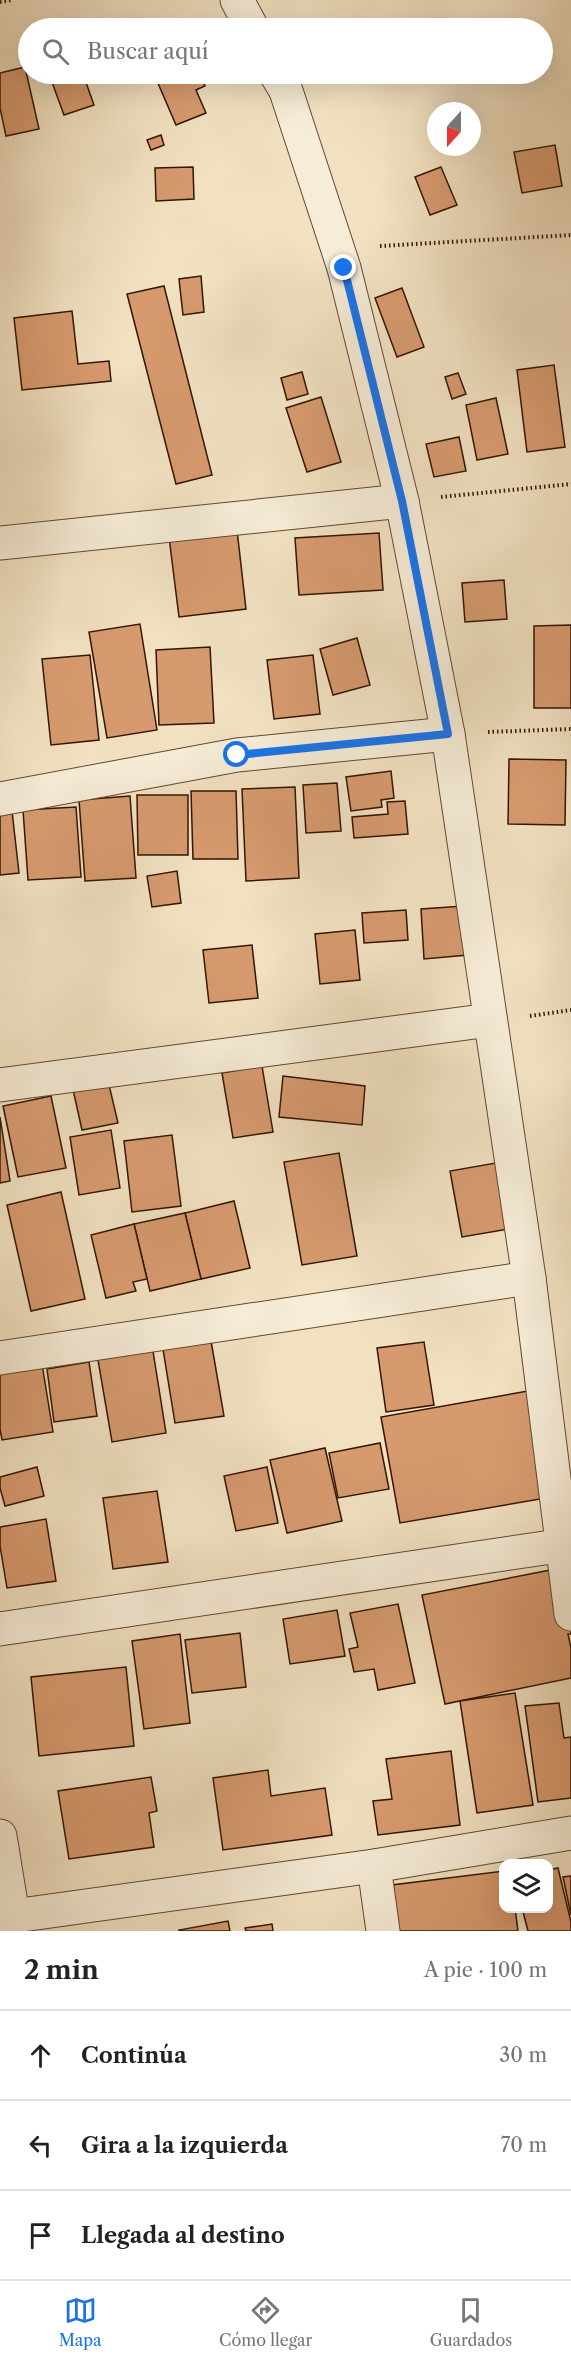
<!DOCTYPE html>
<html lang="es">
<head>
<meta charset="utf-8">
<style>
  body { margin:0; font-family:"Libre Caslon Text",serif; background:#f6f6f6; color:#222 }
  .controls { position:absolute; right:18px; bottom:18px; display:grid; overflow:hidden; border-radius:12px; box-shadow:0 6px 24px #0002 }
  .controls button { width:54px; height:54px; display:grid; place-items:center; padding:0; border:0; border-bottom:2px solid #e0e0e0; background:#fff; color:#222; font:30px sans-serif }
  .compass { position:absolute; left:427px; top:102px; width:54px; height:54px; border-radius:50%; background:#fff; box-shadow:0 6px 24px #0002; rotate:201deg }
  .stop { position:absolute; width:18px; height:18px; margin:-14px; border:4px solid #1a73e8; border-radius:50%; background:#fff }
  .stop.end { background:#1a73e8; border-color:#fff; box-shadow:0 2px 6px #0008 }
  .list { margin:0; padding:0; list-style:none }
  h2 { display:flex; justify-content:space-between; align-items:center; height:78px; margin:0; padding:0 24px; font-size:26px }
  h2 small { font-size:20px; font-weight:400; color:#767676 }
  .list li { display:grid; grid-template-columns:39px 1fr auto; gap:18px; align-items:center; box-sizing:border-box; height:90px; padding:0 24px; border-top:2px solid #e0e0e0 }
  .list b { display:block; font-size:22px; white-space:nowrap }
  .list em { font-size:20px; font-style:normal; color:#767676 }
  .icon { flex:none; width:33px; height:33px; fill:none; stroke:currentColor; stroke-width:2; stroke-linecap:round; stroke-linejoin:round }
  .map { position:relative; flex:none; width:571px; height:1931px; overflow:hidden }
  .search { position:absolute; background:#fff; box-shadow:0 6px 24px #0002; left:18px; right:18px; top:18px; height:66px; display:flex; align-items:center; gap:15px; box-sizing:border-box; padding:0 21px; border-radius:33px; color:#767676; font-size:22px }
  .sheet { height:348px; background:#fff }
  nav { display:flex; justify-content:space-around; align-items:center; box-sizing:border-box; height:84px; border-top:2px solid #e0e0e0; background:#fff; font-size:16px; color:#767676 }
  nav a { display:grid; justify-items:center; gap:3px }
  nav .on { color:#1a73e8 }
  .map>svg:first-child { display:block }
  .building { fill:#d79a6f; stroke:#331500; stroke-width:1.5 }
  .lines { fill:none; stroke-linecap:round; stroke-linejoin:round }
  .minor-casing { stroke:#624830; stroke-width:35 }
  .path { stroke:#331500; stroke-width:4; stroke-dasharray:1.5 3; stroke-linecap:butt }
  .minor { stroke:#f6ecd7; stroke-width:33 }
  .route { stroke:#1a73e8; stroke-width:8 }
</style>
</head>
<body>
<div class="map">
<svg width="571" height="1931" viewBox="0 0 571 1931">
  <rect width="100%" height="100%" fill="#f1e1c1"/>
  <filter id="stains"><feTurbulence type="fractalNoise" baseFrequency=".00333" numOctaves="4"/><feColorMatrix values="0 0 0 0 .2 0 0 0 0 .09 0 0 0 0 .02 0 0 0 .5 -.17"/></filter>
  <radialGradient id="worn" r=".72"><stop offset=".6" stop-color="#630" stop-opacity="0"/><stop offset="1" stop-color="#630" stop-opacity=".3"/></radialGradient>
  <g class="building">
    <polygon points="25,67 39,129 6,136 0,108 0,73"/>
    <polygon points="49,74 83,74 94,105 64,115"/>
    <polygon points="154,74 199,74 205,86 196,90 206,113 176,125"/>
    <polygon points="161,135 164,145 151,150 147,140"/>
    <polygon points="555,145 562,186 522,193 514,152"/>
    <polygon points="193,167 194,199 156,201 155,168"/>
    <polygon points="441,167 457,205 430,215 415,177"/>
    <polygon points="201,276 204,312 183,315 179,279"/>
    <polygon points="164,286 212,475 176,484 127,294"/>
    <polygon points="402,288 424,347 397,357 375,298"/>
    <polygon points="72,311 78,364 109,361 111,381 22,390 14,318"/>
    <polygon points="554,365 565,447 527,452 517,370"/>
    <polygon points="302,372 308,394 287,400 281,378"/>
    <polygon points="458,373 466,394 452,399 445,377"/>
    <polygon points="321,397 341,462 307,472 286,408"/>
    <polygon points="496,398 508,454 477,460 466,405"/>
    <polygon points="459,437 466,471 434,477 426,444"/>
    <polygon points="236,521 246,609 179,617 168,529"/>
    <polygon points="379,533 383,590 299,595 295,538"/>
    <polygon points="504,580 507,619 465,622 462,583"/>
    <polygon points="140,624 157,730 107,738 89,632"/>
    <polygon points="571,625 571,708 534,708 534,626"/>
    <polygon points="357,638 370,685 333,695 320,649"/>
    <polygon points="210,647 214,723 159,725 156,650"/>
    <polygon points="90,655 99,740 51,745 42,659"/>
    <polygon points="313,655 320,714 274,719 267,660"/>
    <polygon points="509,759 566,760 565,825 508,824"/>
    <polygon points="391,771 394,798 381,800 382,807 351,811 346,777"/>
    <polygon points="337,783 341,831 306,833 303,785"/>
    <polygon points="295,787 299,878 246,881 242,789"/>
    <polygon points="191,791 236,791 238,859 193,859"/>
    <polygon points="137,795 188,795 188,855 138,855"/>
    <polygon points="130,796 136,878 85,881 79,800"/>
    <polygon points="405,801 408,834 354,838 352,817 388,814 387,802"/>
    <polygon points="11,802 19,873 0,875 0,803"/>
    <polygon points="76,807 81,877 28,880 23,810"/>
    <polygon points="177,871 181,903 152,907 147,876"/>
    <polygon points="464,906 468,955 424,959 421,909"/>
    <polygon points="406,910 408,940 364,943 362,913"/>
    <polygon points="355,930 360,980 320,984 315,934"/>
    <polygon points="252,945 258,998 209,1003 203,950"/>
    <polygon points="262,1066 273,1132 233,1138 222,1073"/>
    <polygon points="105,1068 118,1123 82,1130 70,1076"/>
    <polygon points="283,1076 365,1086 362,1125 279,1117"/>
    <polygon points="51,1096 66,1168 18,1177 3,1106"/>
    <polygon points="0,1117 10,1181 0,1183"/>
    <polygon points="111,1130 120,1188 79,1195 70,1137"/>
    <polygon points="172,1135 181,1206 132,1212 124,1141"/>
    <polygon points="339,1153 357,1256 302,1265 284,1162"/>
    <polygon points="507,1161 520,1227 462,1237 450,1171"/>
    <polygon points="61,1192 85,1299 31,1311 7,1205"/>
    <polygon points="234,1201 250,1268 201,1279 185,1213"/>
    <polygon points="185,1213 201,1279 150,1291 134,1224"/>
    <polygon points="134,1224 147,1279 133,1282 136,1291 106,1298 91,1235"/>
    <polygon points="210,1335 224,1416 175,1423 162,1343"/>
    <polygon points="424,1342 434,1405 386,1412 377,1348"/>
    <polygon points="152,1345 166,1433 112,1442 97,1354"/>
    <polygon points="89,1362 97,1416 54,1422 47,1369"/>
    <polygon points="42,1364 53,1432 2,1440 0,1429 0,1371"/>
    <polygon points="539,1389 558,1496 400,1523 381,1417"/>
    <polygon points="380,1443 389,1489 338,1498 329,1453"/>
    <polygon points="325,1448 342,1521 287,1533 270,1460"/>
    <polygon points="37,1467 44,1496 5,1506 0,1488 0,1477"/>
    <polygon points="267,1467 278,1523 236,1531 224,1476"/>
    <polygon points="157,1491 168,1562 113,1569 103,1498"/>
    <polygon points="46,1519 56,1581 7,1588 0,1546 0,1527"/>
    <polygon points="561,1568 571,1615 571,1634 568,1634 571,1648 571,1678 445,1704 422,1595"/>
    <polygon points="398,1604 415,1683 378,1690 374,1669 354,1672 349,1649 358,1647 350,1613"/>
    <polygon points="337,1610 345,1656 290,1664 283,1619"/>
    <polygon points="240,1633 246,1687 192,1693 185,1640"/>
    <polygon points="180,1634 190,1723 144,1729 132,1641"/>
    <polygon points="126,1667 134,1746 39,1756 31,1677"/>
    <polygon points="515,1693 533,1805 477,1813 460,1701"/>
    <polygon points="559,1703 564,1738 571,1737 571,1798 538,1802 525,1706"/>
    <polygon points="451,1751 460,1825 378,1835 373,1801 392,1799 386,1759"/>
    <polygon points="268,1770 271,1796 325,1788 332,1835 223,1850 213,1778"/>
    <polygon points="151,1777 157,1811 149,1813 154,1847 69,1859 58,1791"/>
    <polygon points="558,1868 571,1922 571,1931 528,1931 522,1908 548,1908 548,1870"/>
    <polygon points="504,1871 504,1908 515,1908 518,1931 397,1931 392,1885"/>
    <polygon points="571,1876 571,1915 563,1877"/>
    <polygon points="228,1921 230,1931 179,1931 179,1930"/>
    <polygon points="272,1924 273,1931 246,1931 245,1928"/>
  </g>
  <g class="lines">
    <g class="minor-casing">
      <g id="minor">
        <polyline points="237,0 252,28"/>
        <polyline points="276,74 286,91 344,268 402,501 448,734 529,1278 571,1614"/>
        <polyline points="0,543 402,501"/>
        <polyline points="0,799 237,755 448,734"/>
        <polyline points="0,1085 490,1020"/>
        <polyline points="0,1358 529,1278"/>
        <polyline points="0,1629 571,1544"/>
        <polyline points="0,1836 13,1916"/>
        <polyline points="374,1866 383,1931"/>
        <polyline points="0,1918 374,1866 571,1833"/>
      </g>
    </g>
    <g class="path">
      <polyline points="0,2 12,0"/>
      <polyline points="380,246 571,235"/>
      <polyline points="441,497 571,484"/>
      <polyline points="488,732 571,729"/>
      <polyline points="530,1016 571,1010"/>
    </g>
    <use href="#minor" class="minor"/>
  </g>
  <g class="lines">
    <polyline class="route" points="237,755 448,734 402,501 344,268"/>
  </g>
  <rect width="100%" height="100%" filter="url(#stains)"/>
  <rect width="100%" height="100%" fill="url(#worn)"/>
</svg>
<div class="controls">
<button><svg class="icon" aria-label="layers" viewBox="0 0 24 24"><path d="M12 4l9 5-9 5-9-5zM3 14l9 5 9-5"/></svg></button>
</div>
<svg class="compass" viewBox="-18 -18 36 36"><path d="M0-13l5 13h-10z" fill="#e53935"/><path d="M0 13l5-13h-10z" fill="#767676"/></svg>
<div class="stop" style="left:237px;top:755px"></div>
<div class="stop end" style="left:344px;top:268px"></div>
<div class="search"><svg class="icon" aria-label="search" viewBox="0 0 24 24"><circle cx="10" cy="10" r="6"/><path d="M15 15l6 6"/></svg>Buscar aquí</div>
</div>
<section class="sheet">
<h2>2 min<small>A pie · 100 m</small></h2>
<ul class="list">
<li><svg class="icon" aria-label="ahead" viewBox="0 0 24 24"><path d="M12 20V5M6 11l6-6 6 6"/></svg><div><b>Continúa</b></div><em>30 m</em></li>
<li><svg class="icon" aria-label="left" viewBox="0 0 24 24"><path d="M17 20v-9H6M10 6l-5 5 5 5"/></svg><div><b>Gira a la izquierda</b></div><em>70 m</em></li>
<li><svg class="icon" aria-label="arrive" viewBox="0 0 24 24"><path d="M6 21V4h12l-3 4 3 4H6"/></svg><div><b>Llegada al destino</b></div></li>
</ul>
</section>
<nav>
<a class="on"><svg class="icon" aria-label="map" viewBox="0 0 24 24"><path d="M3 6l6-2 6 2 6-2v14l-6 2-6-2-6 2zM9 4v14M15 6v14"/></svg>Mapa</a>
<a><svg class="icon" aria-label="directions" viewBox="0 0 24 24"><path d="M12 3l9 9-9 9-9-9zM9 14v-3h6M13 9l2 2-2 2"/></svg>Cómo llegar</a>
<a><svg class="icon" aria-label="saved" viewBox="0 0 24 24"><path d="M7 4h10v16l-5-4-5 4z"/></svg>Guardados</a>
</nav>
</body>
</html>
